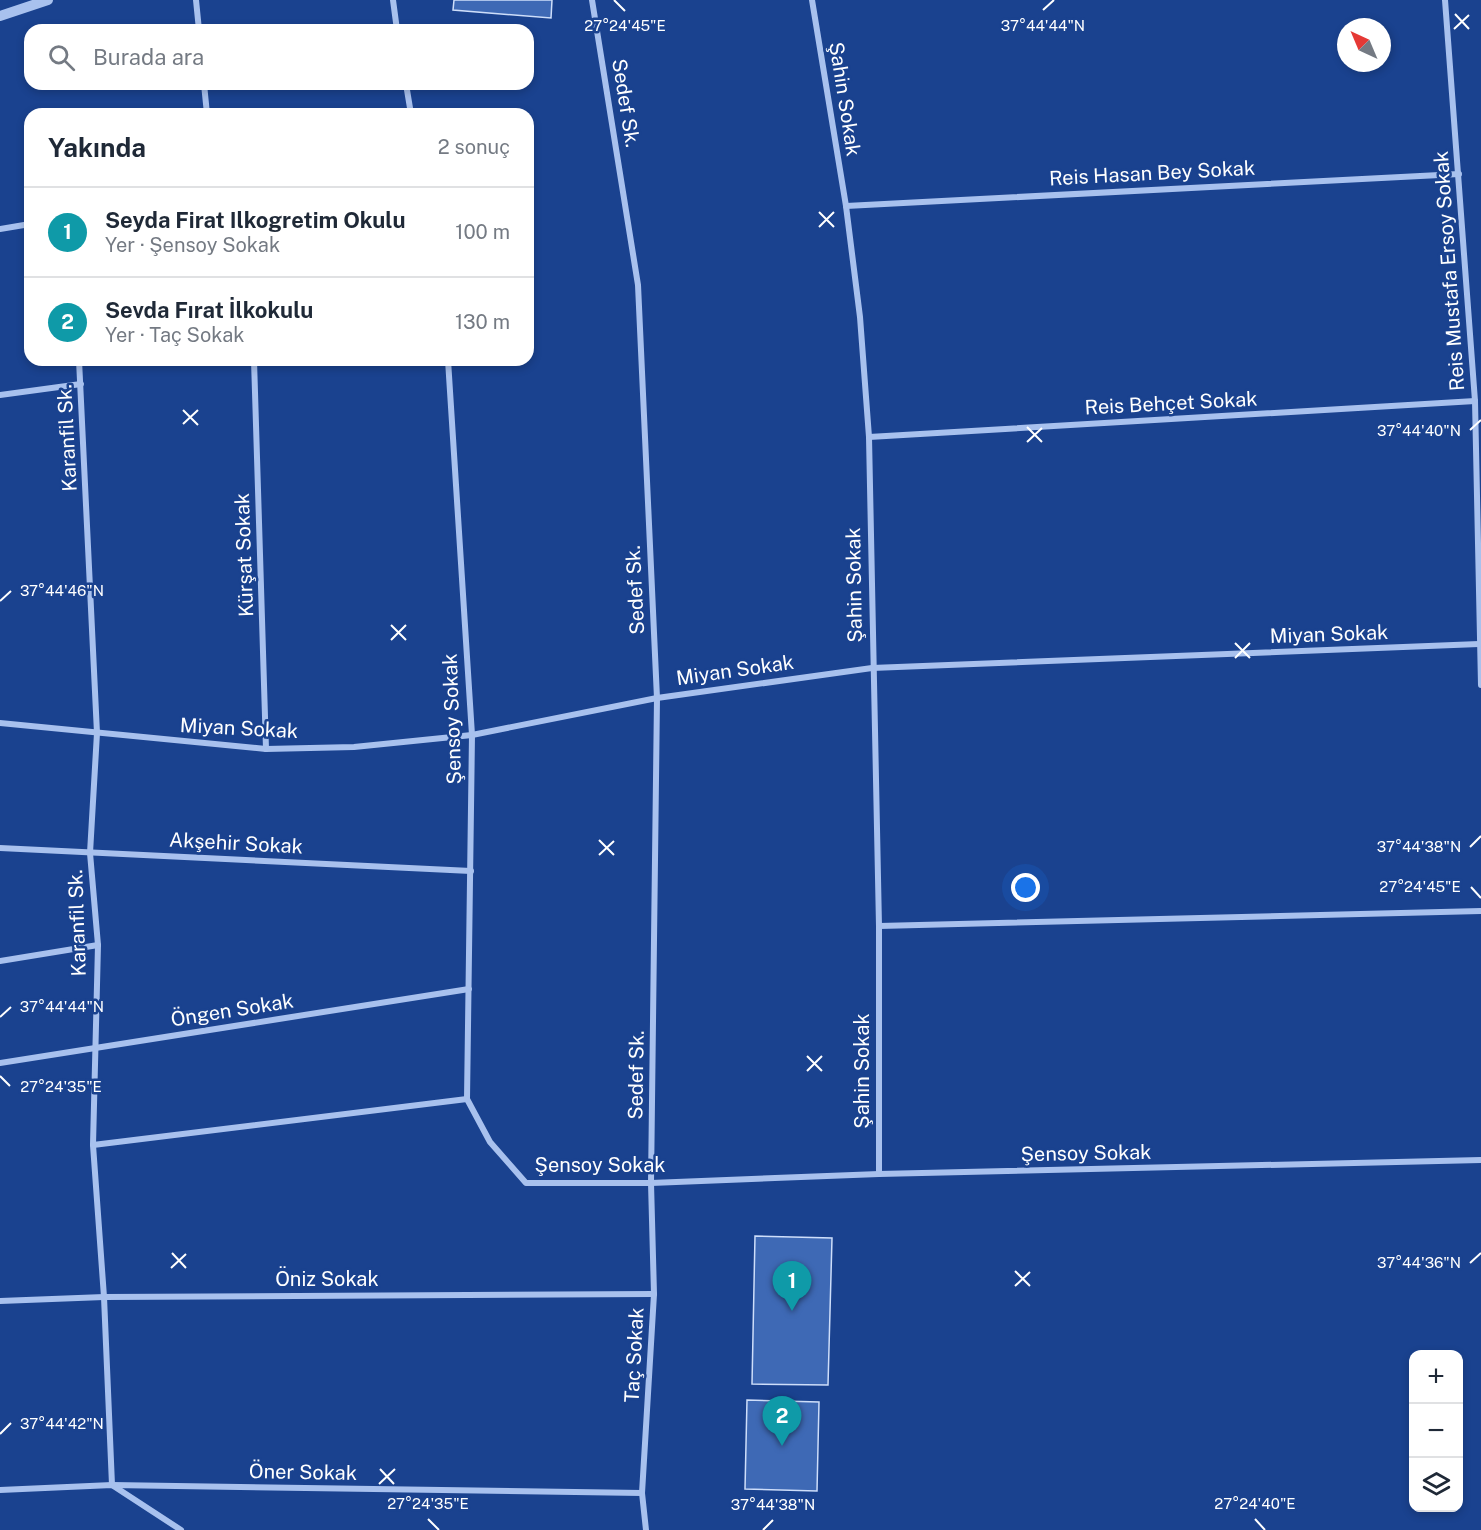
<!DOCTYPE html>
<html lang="tr">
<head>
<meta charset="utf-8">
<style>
  body { margin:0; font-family:"Public Sans",sans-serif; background:#f6f6f7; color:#1f2937 }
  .controls { position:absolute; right:18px; bottom:18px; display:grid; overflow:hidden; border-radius:12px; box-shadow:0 3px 9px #0003 }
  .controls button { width:54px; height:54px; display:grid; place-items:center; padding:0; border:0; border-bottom:2px solid #e0e1e3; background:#fff; color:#1f2937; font:30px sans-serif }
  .compass { position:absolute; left:1337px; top:18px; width:54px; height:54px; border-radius:50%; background:#fff; box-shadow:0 3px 9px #0003; rotate:316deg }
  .you { position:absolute; left:1026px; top:888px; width:21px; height:21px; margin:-15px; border:4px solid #fff; border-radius:50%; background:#1a73e8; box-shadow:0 0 0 9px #1a73e833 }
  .badge { display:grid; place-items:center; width:39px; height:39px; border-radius:50%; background:#847c4c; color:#fff; font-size:20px; font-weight:700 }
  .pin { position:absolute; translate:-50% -50px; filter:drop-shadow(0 2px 3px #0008) }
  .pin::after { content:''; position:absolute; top:32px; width:21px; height:18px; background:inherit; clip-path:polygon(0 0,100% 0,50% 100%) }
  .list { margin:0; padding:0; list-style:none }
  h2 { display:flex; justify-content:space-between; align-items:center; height:78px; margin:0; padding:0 24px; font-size:26px }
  h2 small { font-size:20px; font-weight:400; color:#747a83 }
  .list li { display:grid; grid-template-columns:39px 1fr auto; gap:18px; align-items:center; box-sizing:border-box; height:90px; padding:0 24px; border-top:2px solid #e0e1e3 }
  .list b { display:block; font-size:22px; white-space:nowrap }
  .list p { margin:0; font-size:20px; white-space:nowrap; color:#747a83 }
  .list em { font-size:20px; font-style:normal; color:#747a83 }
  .icon { flex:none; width:33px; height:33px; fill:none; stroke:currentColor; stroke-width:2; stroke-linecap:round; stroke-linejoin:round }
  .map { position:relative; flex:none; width:1481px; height:1530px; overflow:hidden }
  .search { position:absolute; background:#fff; box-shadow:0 3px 9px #0003; left:24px; top:24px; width:510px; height:66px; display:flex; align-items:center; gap:15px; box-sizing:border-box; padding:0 21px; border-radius:18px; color:#747a83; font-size:22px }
  .panel { position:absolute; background:#fff; box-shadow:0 3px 9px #0003; left:24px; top:108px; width:510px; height:258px; border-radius:18px }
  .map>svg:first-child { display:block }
  .building { fill:#3e69b5; stroke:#cedefa; stroke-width:1.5 }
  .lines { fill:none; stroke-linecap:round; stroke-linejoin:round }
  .minor { stroke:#a8c1ee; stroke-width:6 }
  .tertiary { stroke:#a8c1ee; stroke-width:10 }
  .ticks { fill:none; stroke:#fff; stroke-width:2 }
  .labels { text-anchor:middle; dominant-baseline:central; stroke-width:5; stroke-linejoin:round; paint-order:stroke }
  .street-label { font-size:20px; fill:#fff; stroke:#1a428f }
  .ticks-label { font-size:15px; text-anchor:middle; fill:#fff; stroke:#1a428f; stroke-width:5; stroke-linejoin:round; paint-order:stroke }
</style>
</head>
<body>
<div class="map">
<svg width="1481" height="1530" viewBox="0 0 1481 1530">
  <rect width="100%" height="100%" fill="#1a428f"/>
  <g class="building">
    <polygon points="454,0 552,0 551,18 453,10"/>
    <polygon points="755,1236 832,1238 828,1385 752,1384"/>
    <polygon points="747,1400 819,1402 817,1491 745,1489"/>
  </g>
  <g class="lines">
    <g class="minor">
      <polyline points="196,0 199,30"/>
      <polyline points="393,0 397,30"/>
      <polyline points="592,0 638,285 657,698 651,1183 654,1294 642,1493 646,1530"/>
      <polyline points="812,0 846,206 860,317 869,437 879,926 879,1174"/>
      <polyline points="1445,0 1475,401 1481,685"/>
      <polyline points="204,84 207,114"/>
      <polyline points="406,84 411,114"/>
      <polyline points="846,206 1459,174"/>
      <polyline points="0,229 30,224"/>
      <polyline points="79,360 97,733 90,853 98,945 93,1145 104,1297 112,1485 181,1530"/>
      <polyline points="254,360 266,749"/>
      <polyline points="448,360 472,735 467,1099 490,1142 526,1183 651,1183 879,1174 1481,1160"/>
      <polyline points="0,395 81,384"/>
      <polyline points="869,437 1475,401"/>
      <polyline points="0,723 266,749 354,747 472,735 657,698 872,668 1479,644"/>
      <polyline points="0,848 471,871"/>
      <polyline points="879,926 1481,911"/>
      <polyline points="0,961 98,945"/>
      <polyline points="0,1063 469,989"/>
      <polyline points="93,1145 467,1099"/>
      <polyline points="0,1301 104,1297 654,1294"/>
      <polyline points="0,1490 112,1485 642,1493"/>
    </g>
    <polyline class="tertiary" points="0,16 48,0"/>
  </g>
  <path class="ticks" d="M614 0 625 11M1043 10 1054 0M1455 14 1469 29M1454 29 1469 15M819 212 834 227M819 227 834 212M183 410 198 425M183 424 198 410M1027 427 1042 442M1470 430 1481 420M1027 442 1042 428M0 601 11 591M391 625 406 640M391 640 406 625M1235 643 1250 658M1235 658 1250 643M599 840 614 855M1470 847 1481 836M599 855 614 841M1471 887 1481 898M0 1017 11 1007M807 1056 822 1071M807 1071 822 1056M0 1076 10 1086M172 1253 186 1268M1470 1263 1481 1253M171 1268 186 1254M1015 1271 1030 1286M1015 1286 1030 1272M0 1434 11 1423M380 1469 394 1484M379 1484 395 1469M428 1519 439 1530M1255 1519 1265 1530M763 1530 773 1520"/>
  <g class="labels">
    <g class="street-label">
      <text transform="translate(845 99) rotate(81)">Şahin Sokak</text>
      <text transform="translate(626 103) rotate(81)">Sedef Sk.</text>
      <text transform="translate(1152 173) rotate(-3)">Reis Hasan Bey Sokak</text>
      <text transform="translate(1449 271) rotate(-94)">Reis Mustafa Ersoy Sokak</text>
      <text transform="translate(1171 403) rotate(-3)">Reis Behçet Sokak</text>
      <text transform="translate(67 438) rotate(-93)">Karanfil Sk.</text>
      <text transform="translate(244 555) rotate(-92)">Kürşat Sokak</text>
      <text transform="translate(854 585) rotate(-91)">Şahin Sokak</text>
      <text transform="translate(635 590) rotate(-93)">Sedef Sk.</text>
      <text transform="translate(1329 634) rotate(-2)">Miyan Sokak</text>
      <text transform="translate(735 670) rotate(-8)">Miyan Sokak</text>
      <text transform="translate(452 719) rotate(-92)">Şensoy Sokak</text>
      <text transform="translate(239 728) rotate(3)">Miyan Sokak</text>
      <text transform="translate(236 843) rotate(3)">Akşehir Sokak</text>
      <text transform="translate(77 923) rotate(-92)">Karanfil Sk.</text>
      <text transform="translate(232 1010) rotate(-9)">Öngen Sokak</text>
      <text transform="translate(862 1071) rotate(-90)">Şahin Sokak</text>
      <text transform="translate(636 1075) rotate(-89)">Sedef Sk.</text>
      <text transform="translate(1086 1153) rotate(-1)">Şensoy Sokak</text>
      <text x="600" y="1165">Şensoy Sokak</text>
      <text x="327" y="1279">Öniz Sokak</text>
      <text transform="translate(634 1355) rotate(-87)">Taç Sokak</text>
      <text transform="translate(303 1472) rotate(1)">Öner Sokak</text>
    </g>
  </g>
  <g class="ticks-label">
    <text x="1043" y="31">37°44'44"N</text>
    <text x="625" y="31">27°24'45"E</text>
    <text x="1419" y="436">37°44'40"N</text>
    <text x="62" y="596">37°44'46"N</text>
    <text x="1419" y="852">37°44'38"N</text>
    <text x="1420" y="892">27°24'45"E</text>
    <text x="62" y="1012">37°44'44"N</text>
    <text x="61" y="1092">27°24'35"E</text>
    <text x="1419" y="1268">37°44'36"N</text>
    <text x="62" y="1429">37°44'42"N</text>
    <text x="428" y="1509">27°24'35"E</text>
    <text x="1255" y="1509">27°24'40"E</text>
    <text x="773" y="1510">37°44'38"N</text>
  </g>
</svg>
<div class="controls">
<button>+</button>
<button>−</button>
<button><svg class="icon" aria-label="layers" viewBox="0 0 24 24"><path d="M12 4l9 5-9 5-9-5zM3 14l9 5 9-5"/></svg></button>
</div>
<svg class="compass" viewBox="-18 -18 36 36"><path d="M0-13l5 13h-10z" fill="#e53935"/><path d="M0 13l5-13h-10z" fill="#747a83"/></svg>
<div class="you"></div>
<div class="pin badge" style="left:792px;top:1311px;background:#0f9aa8">1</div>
<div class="pin badge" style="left:782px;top:1446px;background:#0f9aa8">2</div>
<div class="search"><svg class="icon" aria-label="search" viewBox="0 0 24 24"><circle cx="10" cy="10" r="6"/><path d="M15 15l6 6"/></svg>Burada ara</div>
<section class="panel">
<h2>Yakında<small>2 sonuç</small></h2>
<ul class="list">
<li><span class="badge" style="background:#0f9aa8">1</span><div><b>Seyda Firat Ilkogretim Okulu</b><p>Yer · Şensoy Sokak</p></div><em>100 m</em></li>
<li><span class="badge" style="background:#0f9aa8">2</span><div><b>Sevda Fırat İlkokulu</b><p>Yer · Taç Sokak</p></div><em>130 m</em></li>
</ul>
</section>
</div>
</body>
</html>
